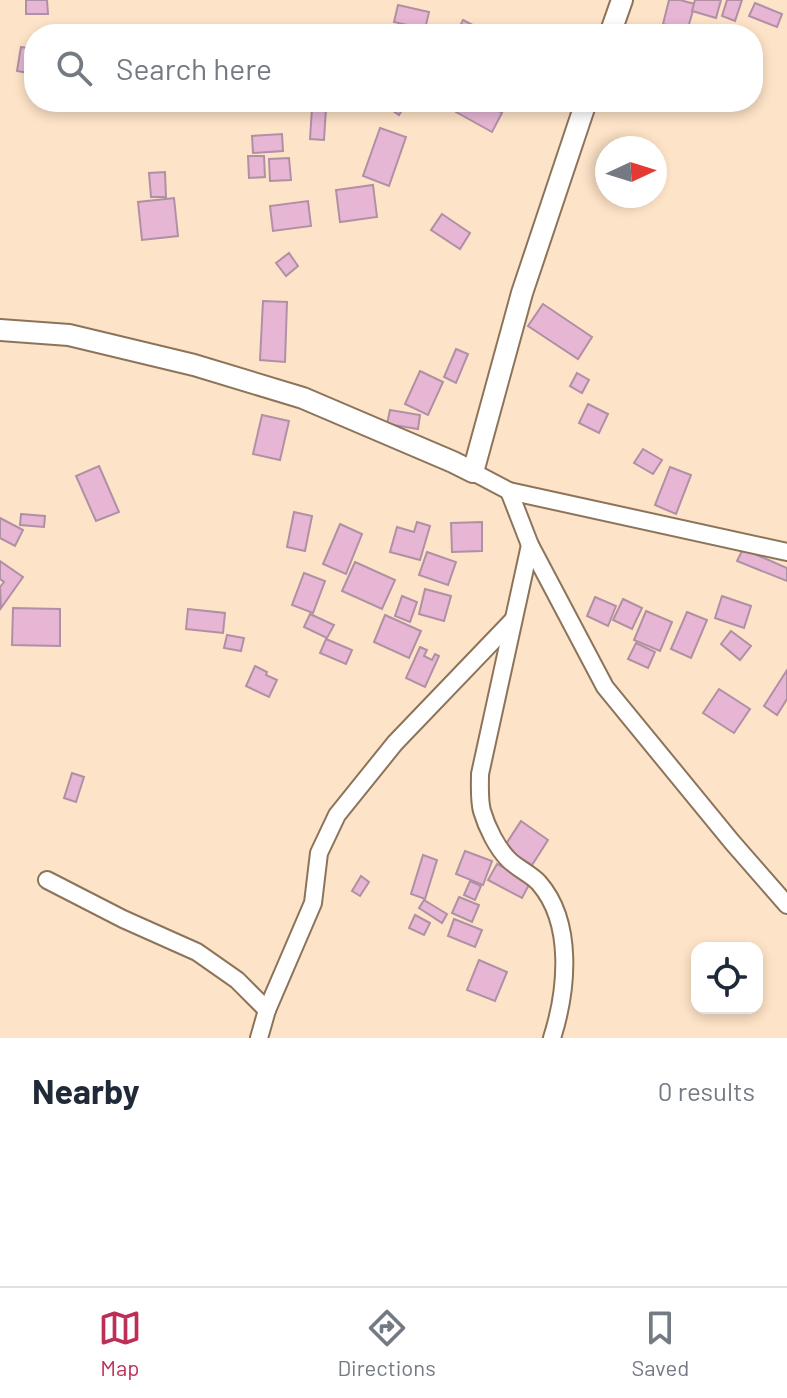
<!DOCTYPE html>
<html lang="en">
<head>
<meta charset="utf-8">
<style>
  body { margin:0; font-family:Barlow,sans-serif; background:#f6f6f7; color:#1f2937 }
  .controls { position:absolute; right:24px; bottom:24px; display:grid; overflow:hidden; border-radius:16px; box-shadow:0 4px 12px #0003 }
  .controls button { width:72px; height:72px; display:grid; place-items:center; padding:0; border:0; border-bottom:2px solid #e0e1e3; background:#fff; color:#1f2937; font:40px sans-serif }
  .compass { position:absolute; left:595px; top:136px; width:72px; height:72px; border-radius:50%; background:#fff; box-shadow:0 4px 12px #0003; rotate:86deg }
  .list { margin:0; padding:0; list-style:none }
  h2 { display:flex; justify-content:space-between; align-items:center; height:104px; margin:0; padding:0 32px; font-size:34px }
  h2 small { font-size:26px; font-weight:400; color:#747a83 }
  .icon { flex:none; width:44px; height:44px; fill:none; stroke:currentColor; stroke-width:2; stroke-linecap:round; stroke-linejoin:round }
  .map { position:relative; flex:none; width:787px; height:1038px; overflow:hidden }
  .search { position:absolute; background:#fff; box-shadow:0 4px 12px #0003; left:24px; right:24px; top:24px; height:88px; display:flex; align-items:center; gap:20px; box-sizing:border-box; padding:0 28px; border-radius:32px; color:#747a83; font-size:30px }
  .sheet { height:248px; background:#fff }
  nav { display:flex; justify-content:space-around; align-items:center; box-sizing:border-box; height:112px; border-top:2px solid #e0e1e3; background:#fff; font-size:22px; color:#747a83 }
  nav a { display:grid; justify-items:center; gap:4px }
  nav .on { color:#be2f56 }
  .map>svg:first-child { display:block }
  .building { fill:#e6b6d4; stroke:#b090a4; stroke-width:2 }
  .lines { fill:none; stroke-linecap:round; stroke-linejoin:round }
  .minor-casing { stroke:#8c745b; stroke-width:20 }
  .tertiary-casing { stroke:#8c745b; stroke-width:24 }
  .minor { stroke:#fff; stroke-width:16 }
  .tertiary { stroke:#fff; stroke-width:20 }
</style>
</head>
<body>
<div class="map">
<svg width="787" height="1038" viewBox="0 0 787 1038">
  <rect width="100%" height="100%" fill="#fde3c7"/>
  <g class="building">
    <polygon points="26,0 47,0 48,14 26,14"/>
    <polygon points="669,0 680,0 695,4 687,31 663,24"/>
    <polygon points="695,0 721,0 716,18 692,11"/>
    <polygon points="727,0 742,0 735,21 722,16"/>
    <polygon points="755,3 782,14 777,27 749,16"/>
    <polygon points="398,5 429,12 425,29 394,22"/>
    <polygon points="463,20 486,32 485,34 456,34"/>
    <polygon points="21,47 34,49 34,74 17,71"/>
    <polygon points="380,102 407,102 399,115"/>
    <polygon points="462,102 483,102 502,113 492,132 456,112"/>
    <polygon points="312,108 326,108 324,140 310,139"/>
    <polygon points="380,128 406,137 389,186 363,176"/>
    <polygon points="282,134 283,151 253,153 252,136"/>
    <polygon points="248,156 264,156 265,177 249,178"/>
    <polygon points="289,158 291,180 270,181 269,159"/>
    <polygon points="165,172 166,197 151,197 149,173"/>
    <polygon points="373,185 377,217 340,222 336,190"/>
    <polygon points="174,198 178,236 142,240 138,202"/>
    <polygon points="308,201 311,226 273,231 270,206"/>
    <polygon points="442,214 470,233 460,249 431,230"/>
    <polygon points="289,253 298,266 286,276 276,263"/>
    <polygon points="263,301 287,302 285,362 260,360"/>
    <polygon points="543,304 592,337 578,359 528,326"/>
    <polygon points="456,349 468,354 456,383 444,377"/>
    <polygon points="420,371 443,382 428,415 405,404"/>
    <polygon points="577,373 589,380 582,393 570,386"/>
    <polygon points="588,404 608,414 599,433 579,423"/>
    <polygon points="390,410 420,415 418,429 387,424"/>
    <polygon points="262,415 289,421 280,460 253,454"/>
    <polygon points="643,449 662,460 653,474 634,463"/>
    <polygon points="99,466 119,512 96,521 76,476"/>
    <polygon points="670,467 691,475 676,514 655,505"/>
    <polygon points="294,512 312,516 305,551 287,547"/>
    <polygon points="21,514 45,516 44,527 20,525"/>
    <polygon points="0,518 23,530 15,546 0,538"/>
    <polygon points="417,522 430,526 420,560 390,552 397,527 414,532"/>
    <polygon points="482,522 482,551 452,552 451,523"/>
    <polygon points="340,524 362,534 346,574 323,564"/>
    <polygon points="743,549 787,568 787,581 737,561"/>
    <polygon points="427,552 456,562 448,585 419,575"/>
    <polygon points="0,561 23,577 1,608 0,587 4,582 0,579"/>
    <polygon points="355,562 395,580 382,609 342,591"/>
    <polygon points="304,573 325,581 313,613 292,605"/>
    <polygon points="425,589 451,596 444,621 419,614"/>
    <polygon points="402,596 417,602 410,622 395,616"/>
    <polygon points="722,596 751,606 744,628 715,618"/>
    <polygon points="595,597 616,606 608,626 587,616"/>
    <polygon points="623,599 642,608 632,629 613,620"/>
    <polygon points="13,608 60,609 60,646 12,645"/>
    <polygon points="188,609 225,613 223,633 186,629"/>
    <polygon points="646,611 672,622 660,651 634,640"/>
    <polygon points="687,612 707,620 691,658 671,649"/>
    <polygon points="310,614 334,625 327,638 304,627"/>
    <polygon points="385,615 421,631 409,658 374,642"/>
    <polygon points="731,631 751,646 740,660 721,644"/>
    <polygon points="227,635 244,638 241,651 224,648"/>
    <polygon points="326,639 352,650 346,664 320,653"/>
    <polygon points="636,643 655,652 648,668 628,659"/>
    <polygon points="420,647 427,650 424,656 432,660 435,654 439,656 425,687 406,678"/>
    <polygon points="255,666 267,672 266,675 277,680 269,697 246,686"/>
    <polygon points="787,670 787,699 777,715 764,706"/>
    <polygon points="719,689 750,709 734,733 703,713"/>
    <polygon points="72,773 84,777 76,802 64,798"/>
    <polygon points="521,821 548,840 532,865 504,847"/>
    <polygon points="465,851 492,861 483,885 456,874"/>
    <polygon points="423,855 437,860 425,899 411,894"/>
    <polygon points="497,864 531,881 522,898 488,880"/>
    <polygon points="361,876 369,882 360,896 352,891"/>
    <polygon points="470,881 481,886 475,900 464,895"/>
    <polygon points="459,897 479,905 472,922 452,913"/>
    <polygon points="424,900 447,914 442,923 419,908"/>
    <polygon points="415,915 430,923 424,935 409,928"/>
    <polygon points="454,919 482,930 475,947 448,936"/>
    <polygon points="479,960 507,972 495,1001 467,990"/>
  </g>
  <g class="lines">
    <g class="minor-casing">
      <g id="minor">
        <polyline points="473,472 509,491 787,552"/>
        <polyline points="509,491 530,545 605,687 732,842 787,905"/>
        <path d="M530 545 480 774C480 786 479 800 482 811 487 828 497 848 509 860 518 869 531 874 539 883 574 923 567 991 552 1038"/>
        <polyline points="47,880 123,919 197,952 237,980 267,1010 259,1038"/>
        <polyline points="267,1010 313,903 319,853 337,815 395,743 513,620"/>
      </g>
    </g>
    <g class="tertiary-casing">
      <g id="tertiary">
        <polyline points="610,34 622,0"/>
        <polyline points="0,330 69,335 194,365 303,398 453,462 473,472 522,293 586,102"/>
      </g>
    </g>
    <use href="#minor" class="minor"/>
    <use href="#tertiary" class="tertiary"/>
  </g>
</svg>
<div class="controls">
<button><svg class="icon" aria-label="locate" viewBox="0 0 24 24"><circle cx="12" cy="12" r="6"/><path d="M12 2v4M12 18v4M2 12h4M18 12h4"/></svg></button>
</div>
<svg class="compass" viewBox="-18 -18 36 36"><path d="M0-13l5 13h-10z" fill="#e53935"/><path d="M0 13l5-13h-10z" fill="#747a83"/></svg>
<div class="search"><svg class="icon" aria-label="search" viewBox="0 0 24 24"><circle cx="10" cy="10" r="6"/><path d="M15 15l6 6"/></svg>Search here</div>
</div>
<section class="sheet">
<h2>Nearby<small>0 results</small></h2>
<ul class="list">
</ul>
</section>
<nav>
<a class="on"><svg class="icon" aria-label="map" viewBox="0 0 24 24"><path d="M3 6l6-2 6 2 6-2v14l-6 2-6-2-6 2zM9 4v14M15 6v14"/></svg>Map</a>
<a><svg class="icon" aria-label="directions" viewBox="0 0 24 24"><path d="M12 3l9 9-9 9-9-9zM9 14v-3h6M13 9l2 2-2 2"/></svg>Directions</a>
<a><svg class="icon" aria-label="saved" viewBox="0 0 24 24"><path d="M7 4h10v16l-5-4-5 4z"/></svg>Saved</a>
</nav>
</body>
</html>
